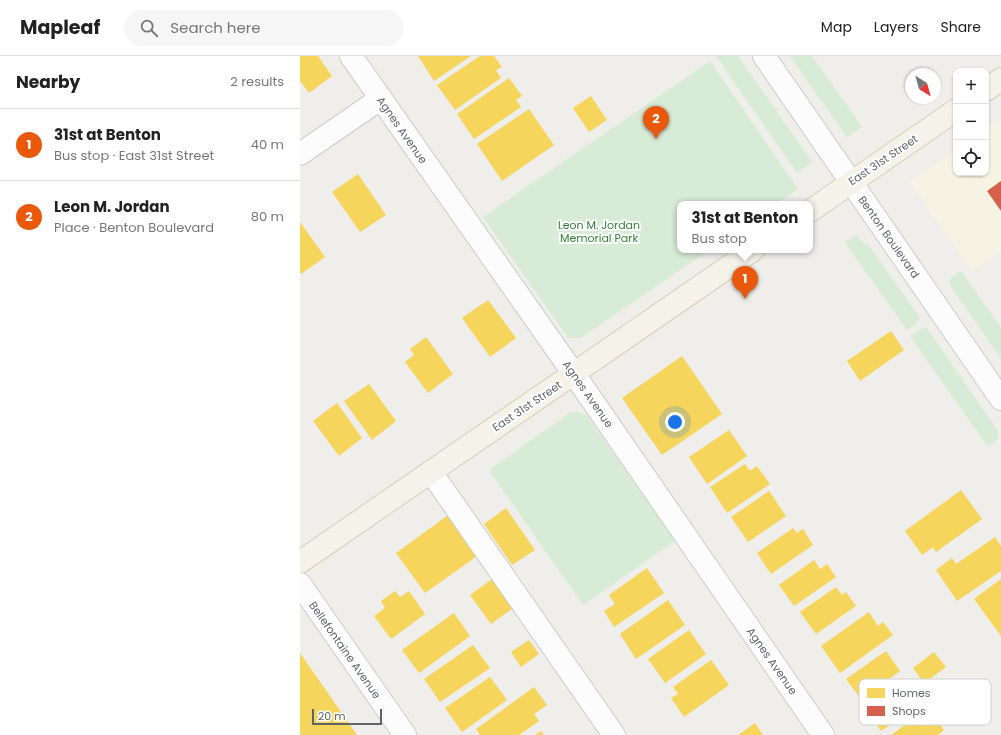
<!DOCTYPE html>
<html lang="en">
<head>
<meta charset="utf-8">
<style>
  body { margin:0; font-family:Poppins,sans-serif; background:#f6f6f6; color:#222 }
  .controls { position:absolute; right:12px; top:12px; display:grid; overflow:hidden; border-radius:8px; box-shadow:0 1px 3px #0004 }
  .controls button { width:36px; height:36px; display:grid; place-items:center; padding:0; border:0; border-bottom:1px solid #e0e0e0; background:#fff; color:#222; font:20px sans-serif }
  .compass { position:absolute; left:605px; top:12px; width:36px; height:36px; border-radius:50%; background:#fff; box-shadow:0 1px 3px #0004; rotate:143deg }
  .scale { position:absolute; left:12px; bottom:10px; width:70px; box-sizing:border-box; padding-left:4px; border:2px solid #5f6368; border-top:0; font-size:11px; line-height:14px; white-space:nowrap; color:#5f6368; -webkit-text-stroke:3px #fff; paint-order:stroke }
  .you { position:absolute; left:375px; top:366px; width:14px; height:14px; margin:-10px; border:3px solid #fff; border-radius:50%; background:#1a73e8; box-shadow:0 0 0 6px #1a73e833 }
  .badge { display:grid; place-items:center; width:26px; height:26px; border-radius:50%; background:#ea580c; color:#fff; font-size:13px; font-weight:700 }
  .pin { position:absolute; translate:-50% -33px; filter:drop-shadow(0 1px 2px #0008) }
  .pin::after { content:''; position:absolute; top:21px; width:14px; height:12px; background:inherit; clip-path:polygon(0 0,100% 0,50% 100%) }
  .popup { position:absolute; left:377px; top:145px; width:136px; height:52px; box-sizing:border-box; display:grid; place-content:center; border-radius:8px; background:#fff; filter:drop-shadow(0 1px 3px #0005); font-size:13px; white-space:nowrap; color:#767676 }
  .popup b { font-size:15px; color:#222 }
  .popup::after { content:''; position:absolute; left:50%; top:100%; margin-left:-8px; border:8px solid transparent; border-top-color:#fff }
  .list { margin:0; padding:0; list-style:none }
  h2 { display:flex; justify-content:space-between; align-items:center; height:52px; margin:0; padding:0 16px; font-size:17px }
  h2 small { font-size:13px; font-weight:400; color:#767676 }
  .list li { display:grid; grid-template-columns:26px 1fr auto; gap:12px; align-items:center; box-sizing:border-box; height:72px; padding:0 16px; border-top:1px solid #e0e0e0 }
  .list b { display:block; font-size:15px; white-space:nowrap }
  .list p { margin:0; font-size:13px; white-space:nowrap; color:#767676 }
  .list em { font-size:13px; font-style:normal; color:#767676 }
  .icon { flex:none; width:22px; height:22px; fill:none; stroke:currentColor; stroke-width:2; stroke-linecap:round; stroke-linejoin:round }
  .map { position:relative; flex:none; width:701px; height:679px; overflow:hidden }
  header { display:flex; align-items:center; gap:24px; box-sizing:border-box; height:56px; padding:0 20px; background:#fff; border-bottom:1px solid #e0e0e0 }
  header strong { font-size:19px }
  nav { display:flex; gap:22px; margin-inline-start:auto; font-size:14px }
  .search { width:280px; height:36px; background:#f6f6f6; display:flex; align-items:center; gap:10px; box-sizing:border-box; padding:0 14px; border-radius:22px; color:#767676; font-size:15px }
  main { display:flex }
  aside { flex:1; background:#fff }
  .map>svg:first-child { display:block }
  .commercial { fill:#f7f3e4 }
  .green { fill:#d8ebd6 }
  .homes { fill:#f6d55c }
  .shops { fill:#d6604d }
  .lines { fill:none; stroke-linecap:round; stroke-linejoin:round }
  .minor-casing { stroke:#cbcccc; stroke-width:24 }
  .major-casing { stroke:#d7ceb8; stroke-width:24 }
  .minor { stroke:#fdfcfc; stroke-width:22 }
  .major { stroke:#f4f2e9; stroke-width:22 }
  .labels { text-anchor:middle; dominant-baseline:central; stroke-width:4; stroke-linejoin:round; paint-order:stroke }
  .street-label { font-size:11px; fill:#5f6368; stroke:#fff }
  .park-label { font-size:11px; fill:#348238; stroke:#fff }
  .key { fill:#fff; stroke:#cfd0d2; stroke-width:1 }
  .key-label { font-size:11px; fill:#5f6368 }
</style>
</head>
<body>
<header>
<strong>Mapleaf</strong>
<div class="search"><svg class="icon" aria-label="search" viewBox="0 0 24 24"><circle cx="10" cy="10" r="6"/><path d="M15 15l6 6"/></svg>Search here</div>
<nav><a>Map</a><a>Layers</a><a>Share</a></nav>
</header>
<main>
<aside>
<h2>Nearby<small>2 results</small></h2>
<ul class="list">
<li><span class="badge">1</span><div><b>31st at Benton</b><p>Bus stop · East 31st Street</p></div><em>40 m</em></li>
<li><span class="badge">2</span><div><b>Leon M. Jordan</b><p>Place · Benton Boulevard</p></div><em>80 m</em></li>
</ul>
</aside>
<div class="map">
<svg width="701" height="679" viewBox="0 0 701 679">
  <rect width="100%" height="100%" fill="#efeeea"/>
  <polygon class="commercial" points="701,62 701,195 672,215 610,126 656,94 656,117 686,117 686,73"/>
  <g class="green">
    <polygon points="416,0 438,0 512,106 497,117"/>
    <polygon points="490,0 512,0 562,71 547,81"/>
    <polygon points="410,5 498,133 477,148 380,148 380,194 409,194 281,282 268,282 183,161"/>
    <polygon points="556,179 565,189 568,188 620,262 616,267 607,274 545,186"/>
    <polygon points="661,215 701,272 701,303 649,228 651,222"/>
    <polygon points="626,271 698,375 698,383 688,391 610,280"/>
    <polygon points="271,356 279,356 287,360 375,485 283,549 189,414"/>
  </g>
  <g class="homes">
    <polygon points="0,0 18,0 32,20 9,37 0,25"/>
    <polygon points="118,0 171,0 134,25"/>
    <polygon points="180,0 194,0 202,11 196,14 201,22 155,54 137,29"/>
    <polygon points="209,22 222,40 216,44 221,51 174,83 157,58"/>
    <polygon points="291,40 307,64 289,76 273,52"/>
    <polygon points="229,53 254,89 202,125 177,88"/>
    <polygon points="58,118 86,159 60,176 32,136"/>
    <polygon points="0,166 25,201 1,218 0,216"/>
    <polygon points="188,244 216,282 190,301 162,262"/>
    <polygon points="591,275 604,294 560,325 547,305"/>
    <polygon points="126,281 153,318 128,337 105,306 114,299 110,293"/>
    <polygon points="382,300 422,358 362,399 322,342"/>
    <polygon points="69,328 96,365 72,384 44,345"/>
    <polygon points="37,347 62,382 39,400 13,365"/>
    <polygon points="429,374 447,400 407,428 389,401"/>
    <polygon points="445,408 450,415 457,410 470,428 427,457 410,431"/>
    <polygon points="661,434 682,463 636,496 633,491 622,499 605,475"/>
    <polygon points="469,435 486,460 448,486 431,461"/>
    <polygon points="206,452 235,494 212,509 184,468"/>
    <polygon points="151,457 180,498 125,537 96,497"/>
    <polygon points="493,472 497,477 503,473 513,489 471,518 457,497"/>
    <polygon points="695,481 701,490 701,515 657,545 636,514 652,502 656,508"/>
    <polygon points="514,504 520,513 527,508 536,521 494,550 479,529"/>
    <polygon points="347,512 364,537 314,571 304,555 315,548 309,539"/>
    <polygon points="192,523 213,552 191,568 170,539"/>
    <polygon points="701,523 701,580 674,543"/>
    <polygon points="536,531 542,539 546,536 556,550 516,578 500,556"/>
    <polygon points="95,535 100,541 109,535 125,558 91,583 74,560 85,552 81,545"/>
    <polygon points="368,544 385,569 336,603 320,578"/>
    <polygon points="569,556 578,570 583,566 593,579 540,617 521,590"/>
    <polygon points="154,557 170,580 119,617 102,594"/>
    <polygon points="389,574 406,598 365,627 348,603"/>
    <polygon points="229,584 239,598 221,611 211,596"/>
    <polygon points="173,589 190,612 140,646 124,623"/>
    <polygon points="586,595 600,615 561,643 546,623"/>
    <polygon points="634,596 646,611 624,627 613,612"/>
    <polygon points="0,597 57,679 0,679"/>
    <polygon points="411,604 429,629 384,661 371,642 378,638 373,631"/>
    <polygon points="190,621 207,644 162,676 145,652"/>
    <polygon points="606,627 621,648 581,675 567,654"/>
    <polygon points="234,631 247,649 234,658 239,665 219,679 180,679 176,673"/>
    <polygon points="623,656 628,663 634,659 644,674 638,679 591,679"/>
    <polygon points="455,667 463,679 438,679"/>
    <polygon points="241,675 244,679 235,679"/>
  </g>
  <polygon class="shops" points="701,125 701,155 687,135"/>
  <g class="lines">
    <g class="minor-casing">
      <g id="minor">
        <polyline points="51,0 274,318 523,679"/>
        <polyline points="464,0 701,343"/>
        <polyline points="0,98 80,43"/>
        <polyline points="131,416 314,679"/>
        <polyline points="0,528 105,679"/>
      </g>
    </g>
    <g class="major-casing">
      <g id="major">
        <polyline points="686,34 701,23"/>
        <polyline points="510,155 656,54"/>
        <polyline points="0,506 453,194"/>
      </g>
    </g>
    <use href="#minor" class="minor"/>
    <use href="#major" class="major"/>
  </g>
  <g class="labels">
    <g class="street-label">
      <text transform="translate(102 74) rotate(55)">Agnes Avenue</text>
      <text transform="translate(583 104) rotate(-34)">East 31st Street</text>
      <text transform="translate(589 181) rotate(55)">Benton Boulevard</text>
      <text transform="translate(288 338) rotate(55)">Agnes Avenue</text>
      <text transform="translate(227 350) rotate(-34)">East 31st Street</text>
      <text transform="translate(45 594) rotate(55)">Bellefontaine Avenue</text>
      <text transform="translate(472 605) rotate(55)">Agnes Avenue</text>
    </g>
    <g class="park-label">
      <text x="299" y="169">Leon M. Jordan<tspan x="299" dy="13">Memorial Park</tspan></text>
    </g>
  </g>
  <rect x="559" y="623" width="132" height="46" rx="6" class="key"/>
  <rect x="567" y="632" width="18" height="10" fill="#f6d55c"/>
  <rect x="567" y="650" width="18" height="10" fill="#d6604d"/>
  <g class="key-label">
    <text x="592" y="641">Homes</text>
    <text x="592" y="659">Shops</text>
  </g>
</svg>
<div class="controls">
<button>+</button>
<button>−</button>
<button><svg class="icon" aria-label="locate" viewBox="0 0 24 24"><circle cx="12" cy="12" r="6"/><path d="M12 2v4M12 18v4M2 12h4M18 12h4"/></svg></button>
</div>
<svg class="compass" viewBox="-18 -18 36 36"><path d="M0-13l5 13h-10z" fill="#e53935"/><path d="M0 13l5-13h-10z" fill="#767676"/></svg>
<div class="scale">20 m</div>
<div class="you"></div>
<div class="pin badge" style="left:445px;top:243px">1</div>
<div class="popup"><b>31st at Benton</b>Bus stop</div>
<div class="pin badge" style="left:356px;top:83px">2</div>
</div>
</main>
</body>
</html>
